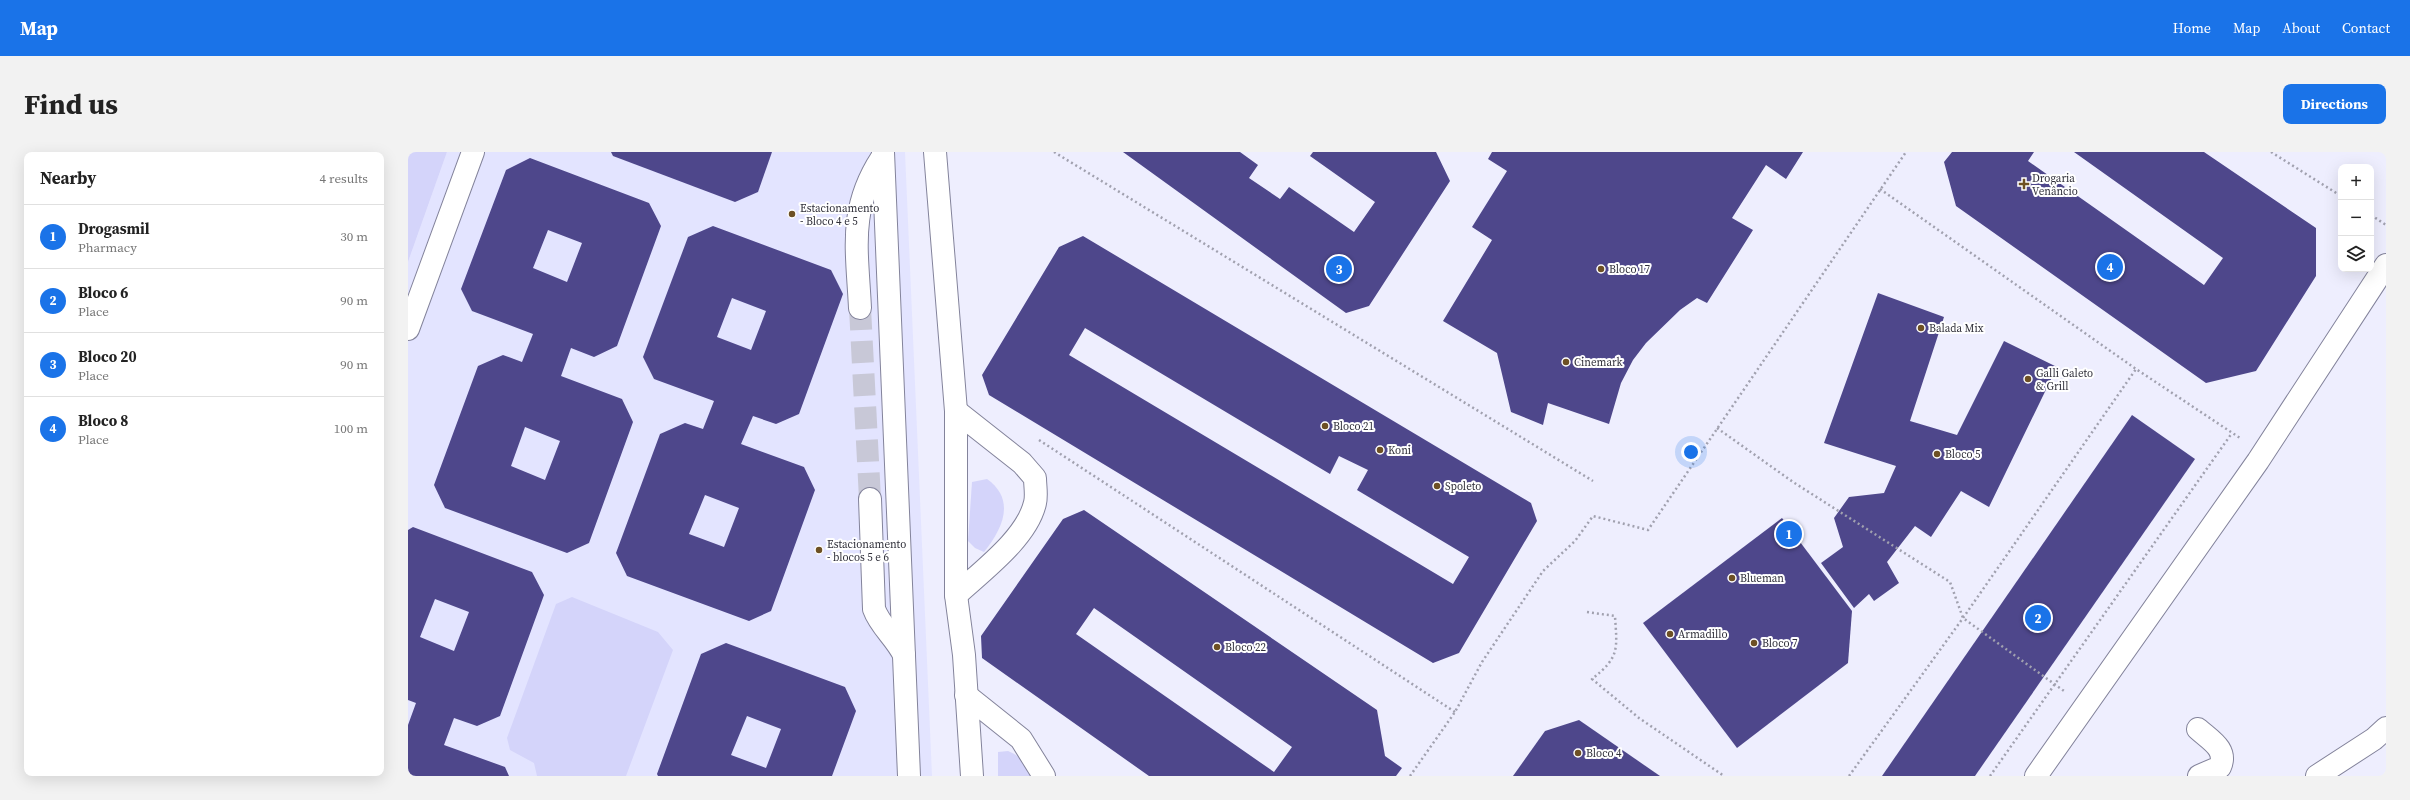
<!DOCTYPE html>
<html lang="en">
<head>
<meta charset="utf-8">
<style>
  body { margin:0; font-family:"Source Serif 4",serif; background:#f2f2f2; color:#222 }
  .controls { position:absolute; right:12px; top:12px; display:grid; overflow:hidden; border-radius:8px; box-shadow:0 4px 16px #0002 }
  .controls button { width:36px; height:36px; display:grid; place-items:center; padding:0; border:0; border-bottom:1px solid #e0e0e0; background:#fff; color:#222; font:20px sans-serif }
  .you { position:absolute; left:1283px; top:300px; width:14px; height:14px; margin:-10px; border:3px solid #fff; border-radius:50%; background:#1a73e8; box-shadow:0 0 0 6px #1a73e833 }
  .badge { display:grid; place-items:center; width:26px; height:26px; border-radius:50%; background:#1a73e8; color:#fff; font-size:13px; font-weight:700 }
  .pin { position:absolute; translate:-50% -50%; border:2px solid #fff; box-shadow:0 1px 4px #0006 }
  .list { margin:0; padding:0; list-style:none }
  h2 { display:flex; justify-content:space-between; align-items:center; height:52px; margin:0; padding:0 16px; font-size:17px }
  h2 small { font-size:13px; font-weight:400; color:#767676 }
  .list li { display:grid; grid-template-columns:26px 1fr auto; gap:12px; align-items:center; box-sizing:border-box; height:64px; padding:0 16px; border-top:1px solid #e0e0e0 }
  .list b { display:block; font-size:15px; white-space:nowrap }
  .list p { margin:0; font-size:13px; white-space:nowrap; color:#767676 }
  .list em { font-size:13px; font-style:normal; color:#767676 }
  .icon { flex:none; width:22px; height:22px; fill:none; stroke:currentColor; stroke-width:2; stroke-linecap:round; stroke-linejoin:round }
  .map { position:relative; flex:none; width:1978px; height:624px; overflow:hidden; border-radius:8px }
  header { display:flex; align-items:center; gap:24px; box-sizing:border-box; height:56px; padding:0 20px; background:#1a73e8; color:#fff }
  header strong { font-size:19px }
  nav { display:flex; gap:22px; margin-inline-start:auto; font-size:14px }
  .intro { display:flex; align-items:center; justify-content:space-between; box-sizing:border-box; height:96px; padding:0 24px }
  h1 { margin:0; font-size:28px }
  .button { padding:10px 18px; border-radius:8px; background:#1a73e8; color:#fff; font-size:14px; font-weight:700 }
  main { display:flex; gap:24px; padding:0 24px }
  aside { flex:1; background:#fff; border-radius:8px; box-shadow:0 4px 16px #0002 }
  .map>svg:first-child { display:block }
  .built { fill:#e3e4ff }
  .green { fill:#d4d4fa }
  .building { fill:#4e478b; fill-rule:evenodd }
  .lines { fill:none; stroke-linecap:round; stroke-linejoin:round }
  .minor-tunnel { stroke:#c8c8d7; stroke-width:22; stroke-dasharray:22 11; stroke-linecap:butt }
  .minor-casing { stroke:#83839b; stroke-width:24 }
  .path { stroke:#a1a1af; stroke-width:2.5; stroke-dasharray:2 3; stroke-linecap:butt }
  .minor { stroke:#fff; stroke-width:22 }
  .poi-dot { fill:#6d5024; stroke:#fff; stroke-width:1.5 }
  .labels { text-anchor:middle; dominant-baseline:central; stroke-width:4; stroke-linejoin:round; paint-order:stroke }
  .poi-label { font-size:11px; fill:#30303a; stroke:#fff; text-anchor:start }
</style>
</head>
<body>
<header>
<strong>Map</strong>
<nav><a>Home</a><a>Map</a><a>About</a><a>Contact</a></nav>
</header>
<div class="intro"><h1>Find us</h1><a class="button">Directions</a></div>
<main>
<aside>
<h2>Nearby<small>4 results</small></h2>
<ul class="list">
<li><span class="badge">1</span><div><b>Drogasmil</b><p>Pharmacy</p></div><em>30 m</em></li>
<li><span class="badge">2</span><div><b>Bloco 6</b><p>Place</p></div><em>90 m</em></li>
<li><span class="badge">3</span><div><b>Bloco 20</b><p>Place</p></div><em>90 m</em></li>
<li><span class="badge">4</span><div><b>Bloco 8</b><p>Place</p></div><em>100 m</em></li>
</ul>
</aside>
<div class="map">
<svg width="1978" height="624" viewBox="0 0 1978 624">
  <rect width="100%" height="100%" fill="#eeeefe"/>
  <polygon class="built" points="39,0 497,0 524,624 0,624 0,110"/>
  <g class="green">
    <polygon points="0,0 39,0 0,110"/>
    <path d="M579 327C608 348 595 376 576 400L567 396 560 389 564 330Z"/>
    <polygon points="164,445 250,480 265,498 218,624 129,624 126,611 102,598 99,586 148,452"/>
    <path d="M600 599C612 604 620 612 623 624H590V600Z"/>
  </g>
  <g class="building">
    <polygon points="203,0 364,0 350,40 327,50 205,4"/>
    <polygon points="715,0 832,0 850,13 841,26 872,47 881,35 946,80 967,50 902,4 905,0 1028,0 1042,29 961,154 938,161"/>
    <polygon points="1084,0 1395,0 1378,27 1358,13 1324,66 1345,78 1299,151 1289,146 1272,158 1238,191 1225,208 1213,231 1201,272 1140,251 1135,273 1103,260 1089,201 1035,169 1084,88 1064,75 1099,19 1080,7"/>
    <polygon points="1544,0 1626,0 1620,9 1796,133 1815,106 1666,0 1796,0 1908,76 1908,124 1848,219 1798,231 1548,54 1536,10"/>
    <path d="M122 6 241 51 253 74 209 194 186 205 163 196 153 224 214 247 225 270 181 391 159 401 37 356 26 333 70 214 95 203 114 210 125 182 64 159 53 137 98 18ZM140 78 174 91 159 130 125 116ZM117 275 152 289 137 328 103 314Z"/>
    <path d="M305 74 423 118 435 142 391 262 368 272 345 264 333 292 396 315 407 338 363 459 341 469 219 424 208 401 252 282 277 271 295 277 306 249 246 227 235 205 280 85ZM324 146 358 159 343 198 309 185ZM297 343 331 356 316 395 281 382Z"/>
    <path d="M675 84 1123 351 1129 369 1051 501 1025 511 581 243 574 223 651 95ZM677 176 922 322 931 304 960 318 949 338 1061 405 1045 432 661 203Z"/>
    <polygon points="1470,141 1536,165 1502,269 1549,283 1596,189 1649,215 1581,355 1553,339 1523,385 1507,374 1479,410 1491,431 1466,449 1461,442 1446,456 1413,411 1435,395 1426,366 1441,345 1476,341 1488,314 1416,291"/>
    <polygon points="1724,263 1787,307 1567,624 1474,624"/>
    <path d="M676 358 969 558 977 604 994 616 988 624H741L574 506 573 484 655 367ZM686 456 884 595 866 620 668 482Z"/>
    <polygon points="1374,366 1444,459 1440,511 1329,596 1235,471"/>
    <path d="M5 375 124 420 136 443 92 564 69 574 46 566 36 593 97 615 101 624H0V573L8 551 0 548V378ZM27 447 61 460 46 499 12 485Z"/>
    <path d="M318 491 437 535 448 559 424 624H250L249 622 293 502ZM339 564 373 577 358 616 323 603Z"/>
    <polygon points="1171,568 1252,624 1105,624 1137,579"/>
  </g>
  <g class="lines">
    <polyline class="minor-tunnel" points="452,156 462,347"/>
    <g class="minor-casing">
      <g id="minor">
        <polyline points="475,0 501,624"/>
        <polyline points="527,0 548,259 548,443 556,503 564,624"/>
        <path d="M452 156C449 96 440 56 475 4"/>
        <polyline points="0,177 65,0"/>
        <path d="M548 259 614 311 627 326C627 334 629 343 627 351 619 386 574 419 548 443"/>
        <path d="M462 347 466 457C472 474 488 486 496 503"/>
        <polyline points="558,543 613,587 636,624"/>
        <path d="M1790 577C1802 588 1820 597 1812 615L1791 624"/>
        <polyline points="1628,624 1850,309 1978,113"/>
        <polyline points="1909,624 1966,587 1978,576"/>
      </g>
    </g>
    <g class="path">
      <polyline points="646,0 1185,329"/>
      <polyline points="1863,0 1933,44"/>
      <polyline points="1472,37 1728,217 1832,286"/>
      <polyline points="1963,63 1978,73"/>
      <polyline points="1309,276 1385,330 1542,430 1555,466 1656,539"/>
      <polyline points="631,288 1047,560"/>
      <path d="M1179 460 1207 464C1209 497 1212 505 1184 527L1231 566 1316 624"/>
      <polyline points="1002,624 1047,560 1074,510 1135,419 1167,389 1185,364 1240,378 1498,0"/>
      <polyline points="1441,624 1555,466 1728,217"/>
      <polyline points="1582,624 1824,281"/>
    </g>
    <use href="#minor" class="minor"/>
  </g>
  <g class="poi-dot">
    <path d="M1614 26h4v4h4v4h-4v4h-4v-4h-4v-4h4z"/>
    <circle cx="384" cy="62" r="4"/>
    <circle cx="1193" cy="117" r="4"/>
    <circle cx="1513" cy="176" r="4"/>
    <circle cx="1158" cy="210" r="4"/>
    <circle cx="1620" cy="227" r="4"/>
    <circle cx="917" cy="274" r="4"/>
    <circle cx="972" cy="298" r="4"/>
    <circle cx="1529" cy="302" r="4"/>
    <circle cx="1029" cy="334" r="4"/>
    <circle cx="411" cy="398" r="4"/>
    <circle cx="1324" cy="426" r="4"/>
    <circle cx="1262" cy="482" r="4"/>
    <circle cx="1346" cy="491" r="4"/>
    <circle cx="809" cy="495" r="4"/>
    <circle cx="1170" cy="601" r="4"/>
  </g>
  <g class="labels">
    <g class="poi-label">
      <text x="1624" y="26">Drogaria<tspan x="1624" dy="13">Venâncio</tspan></text>
      <text x="392" y="56">Estacionamento<tspan x="392" dy="13">- Bloco 4 e 5</tspan></text>
      <text x="1201" y="117">Bloco 17</text>
      <text x="1521" y="176">Balada Mix</text>
      <text x="1166" y="210">Cinemark</text>
      <text x="1628" y="221">Galli Galeto<tspan x="1628" dy="13">&amp; Grill</tspan></text>
      <text x="925" y="274">Bloco 21</text>
      <text x="980" y="298">Koni</text>
      <text x="1537" y="302">Bloco 5</text>
      <text x="1037" y="334">Spoleto</text>
      <text x="419" y="392">Estacionamento<tspan x="419" dy="13">- blocos 5 e 6</tspan></text>
      <text x="1332" y="426">Blueman</text>
      <text x="1270" y="482">Armadillo</text>
      <text x="1354" y="491">Bloco 7</text>
      <text x="817" y="495">Bloco 22</text>
      <text x="1178" y="601">Bloco 4</text>
    </g>
  </g>
</svg>
<div class="controls">
<button>+</button>
<button>−</button>
<button><svg class="icon" aria-label="layers" viewBox="0 0 24 24"><path d="M12 4l9 5-9 5-9-5zM3 14l9 5 9-5"/></svg></button>
</div>
<div class="you"></div>
<div class="pin badge" style="left:1381px;top:382px">1</div>
<div class="pin badge" style="left:1630px;top:466px">2</div>
<div class="pin badge" style="left:931px;top:117px">3</div>
<div class="pin badge" style="left:1702px;top:115px">4</div>
</div>
</main>
</body>
</html>
